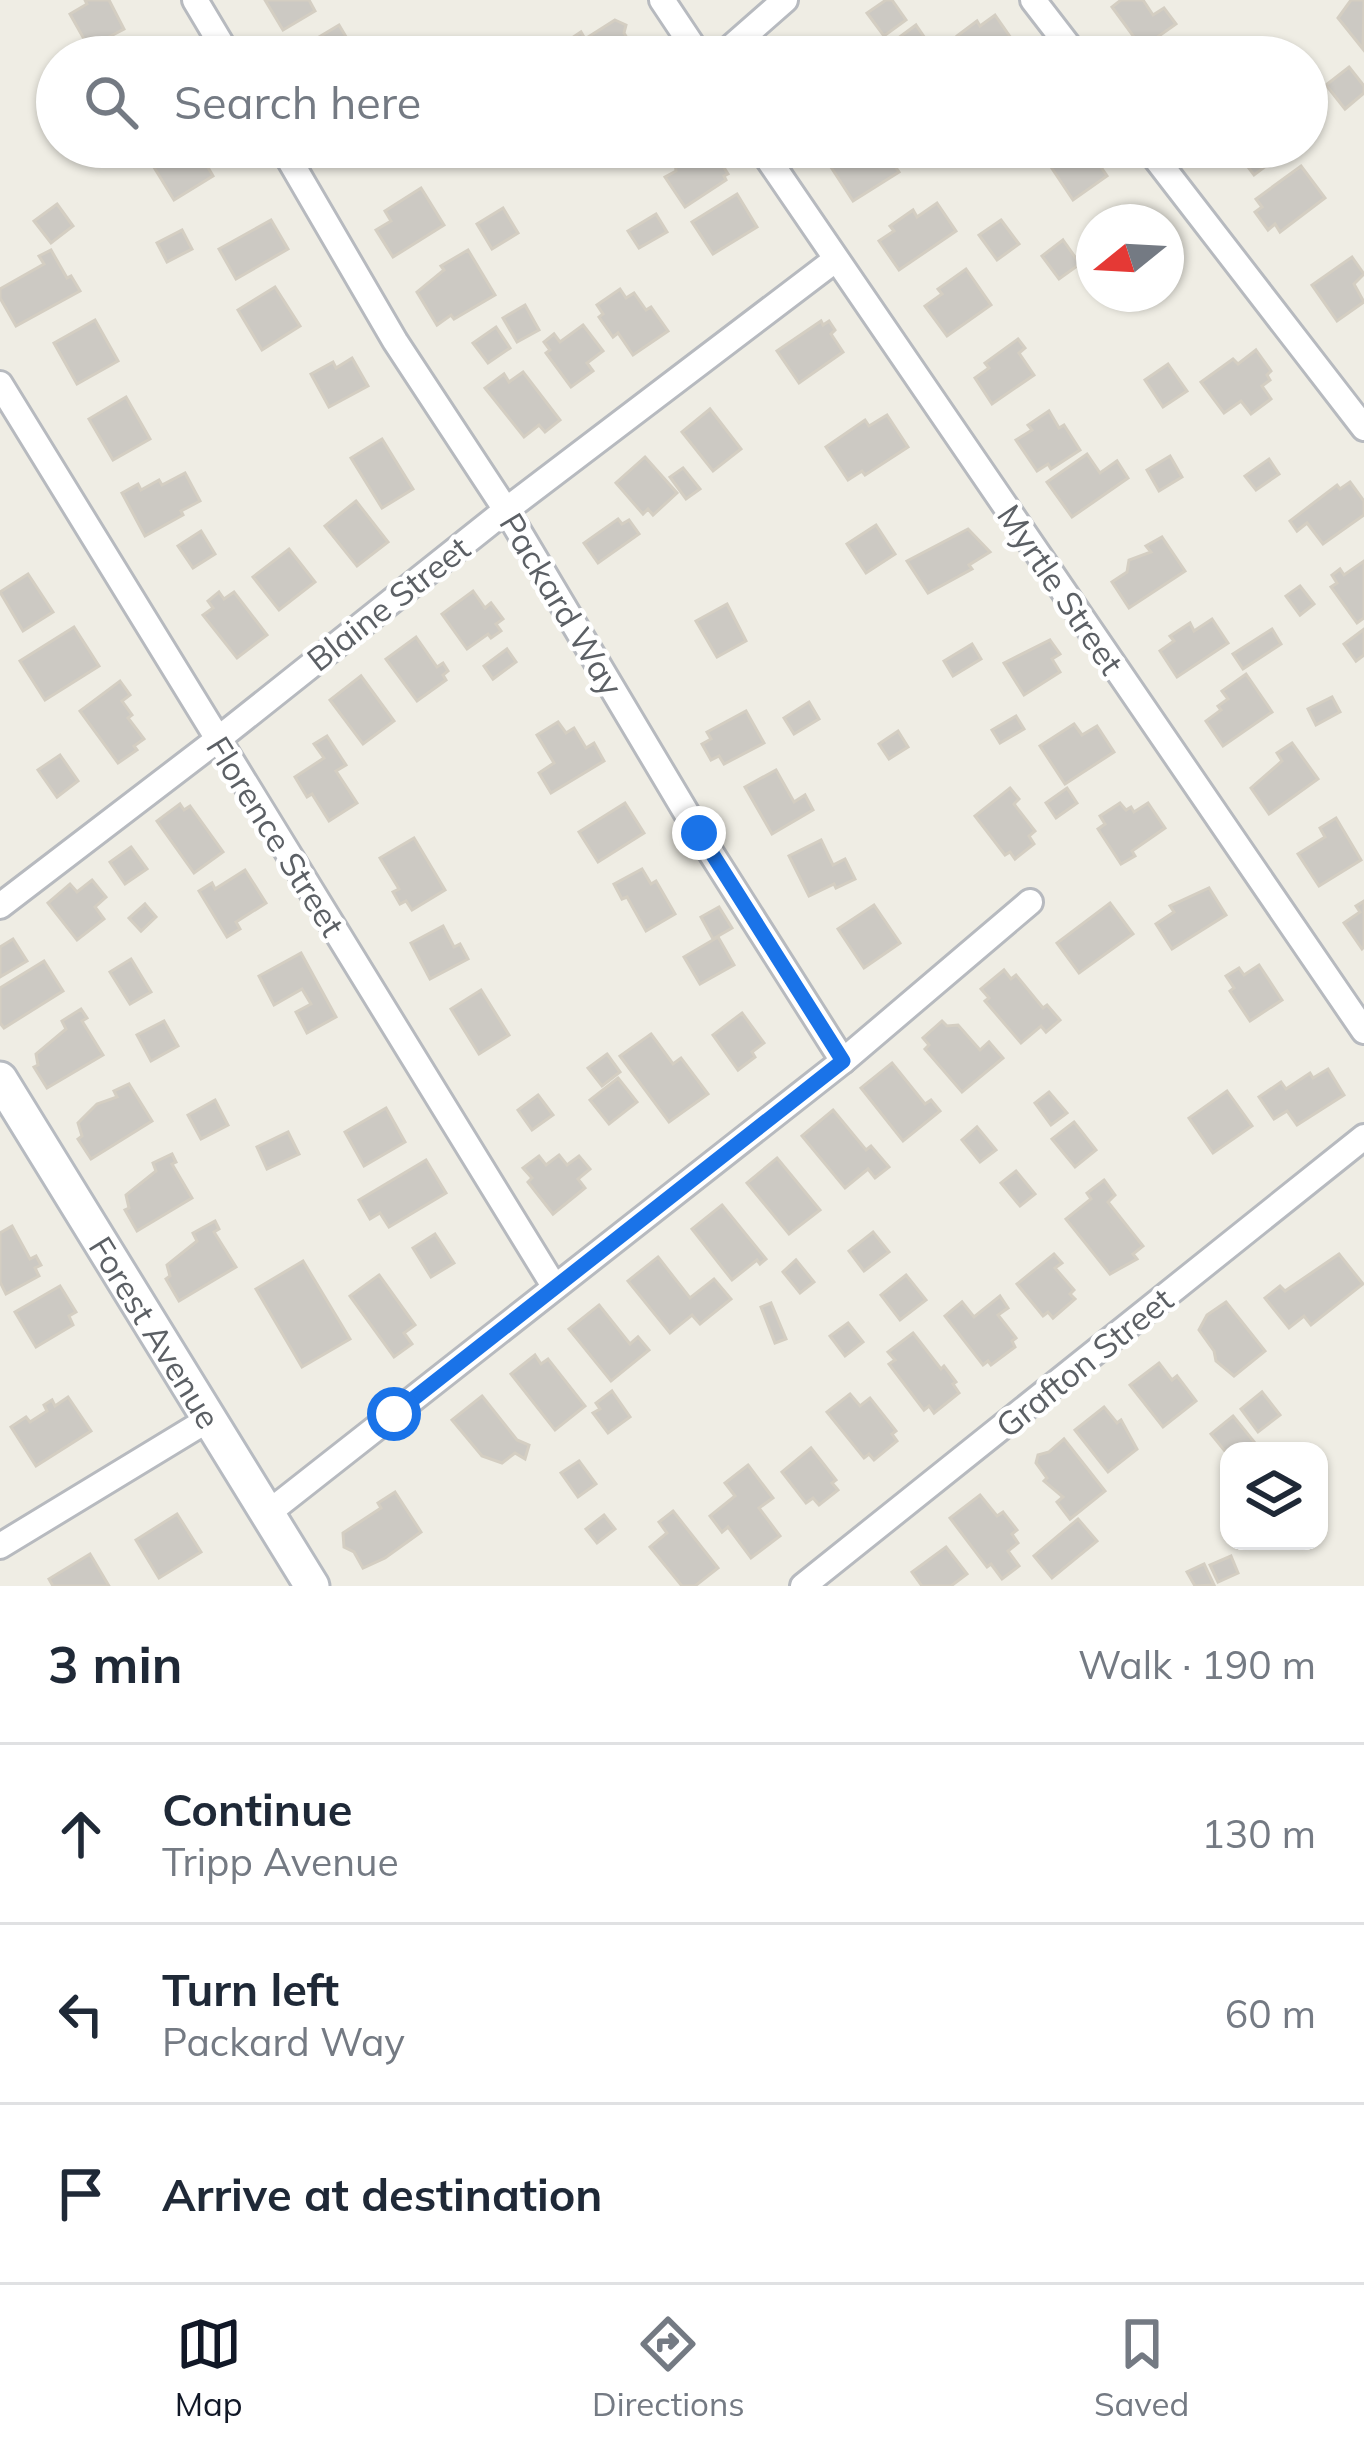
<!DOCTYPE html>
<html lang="en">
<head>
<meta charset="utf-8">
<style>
  body { margin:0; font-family:Mulish,sans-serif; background:#f2f2f3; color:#1f2937 }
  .controls { position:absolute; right:36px; bottom:36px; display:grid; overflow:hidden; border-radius:24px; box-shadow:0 3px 9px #0004 }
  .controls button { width:108px; height:108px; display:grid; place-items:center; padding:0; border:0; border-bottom:3px solid #e0e1e3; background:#fff; color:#1f2937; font:60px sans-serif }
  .compass { position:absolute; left:1076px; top:204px; width:108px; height:108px; border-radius:50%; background:#fff; box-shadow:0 3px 9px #0004; rotate:252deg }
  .stop { position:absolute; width:36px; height:36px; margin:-27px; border:9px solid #1a73e8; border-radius:50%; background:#fff }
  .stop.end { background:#1a73e8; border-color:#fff; box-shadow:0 3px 12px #0008 }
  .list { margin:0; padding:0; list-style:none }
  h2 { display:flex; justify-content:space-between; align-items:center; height:156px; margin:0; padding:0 48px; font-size:51px }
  h2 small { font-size:39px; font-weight:400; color:#747a83 }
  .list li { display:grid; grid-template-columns:78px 1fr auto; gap:36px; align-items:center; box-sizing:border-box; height:180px; padding:0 48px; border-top:3px solid #e0e1e3 }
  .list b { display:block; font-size:45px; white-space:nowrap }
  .list p { margin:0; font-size:39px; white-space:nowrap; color:#747a83 }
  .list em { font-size:39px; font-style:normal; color:#747a83 }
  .icon { flex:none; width:66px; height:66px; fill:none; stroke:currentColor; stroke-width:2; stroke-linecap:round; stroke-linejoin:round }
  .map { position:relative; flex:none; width:1364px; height:1586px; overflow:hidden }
  .search { position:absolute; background:#fff; box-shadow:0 3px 9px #0004; left:36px; right:36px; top:36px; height:132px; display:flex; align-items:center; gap:30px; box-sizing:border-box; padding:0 42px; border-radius:66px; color:#747a83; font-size:45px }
  .sheet { height:696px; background:#fff }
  nav { display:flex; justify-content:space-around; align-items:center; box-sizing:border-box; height:168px; border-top:3px solid #e0e1e3; background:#fff; font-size:33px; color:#747a83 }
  nav a { display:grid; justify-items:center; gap:6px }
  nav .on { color:#111827 }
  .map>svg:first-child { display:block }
  .building { fill:#ccc9c3; stroke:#d4cec2; stroke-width:3 }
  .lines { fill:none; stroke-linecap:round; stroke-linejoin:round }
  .street-casing { stroke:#b7babf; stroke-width:30 }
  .secondary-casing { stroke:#b7bbc1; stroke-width:39 }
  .street { stroke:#fff; stroke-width:24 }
  .secondary { stroke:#fff; stroke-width:33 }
  .route { stroke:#1a73e8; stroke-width:15 }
  .labels { text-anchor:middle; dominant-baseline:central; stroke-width:9; stroke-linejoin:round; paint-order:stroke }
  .street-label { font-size:33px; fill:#5c6065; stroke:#fff }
</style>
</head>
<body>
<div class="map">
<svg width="1364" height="1586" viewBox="0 0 1364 1586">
  <rect width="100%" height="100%" fill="#efede4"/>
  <g class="building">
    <polygon points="85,0 109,0 124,29 107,38 111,45 93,55 70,14 87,4"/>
    <polygon points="265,0 309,0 315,11 283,30"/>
    <polygon points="886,0 892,0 906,20 884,36 867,13"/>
    <polygon points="1121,0 1143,0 1153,15 1164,8 1176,24 1142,48 1112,7"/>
    <polygon points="1351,0 1364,0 1363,49 1338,18"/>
    <polygon points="995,15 1018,48 1005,57 959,57 951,46 959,40 957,36 977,21 980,26"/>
    <polygon points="615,20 626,25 624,33 635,51 626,57 571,57 563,44 581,32 585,39"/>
    <polygon points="339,25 358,57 317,57 309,43"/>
    <polygon points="916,25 931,47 917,57 899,57 890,44"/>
    <polygon points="1349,67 1364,86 1364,93 1345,109 1326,85"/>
    <polygon points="170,147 196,147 213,176 174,200 149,159"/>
    <polygon points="689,147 711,147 728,174 724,176 726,180 685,207 665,177 676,171 675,161 683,158 679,153"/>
    <polygon points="859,147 882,147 899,172 853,201 827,161 845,150 848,154"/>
    <polygon points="1067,147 1087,147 1107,176 1073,200 1047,161"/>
    <polygon points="1233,147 1270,147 1278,157 1254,175"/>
    <polygon points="1301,166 1325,198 1280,232 1275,224 1268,230 1255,212 1262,207 1256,199"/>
    <polygon points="421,188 444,225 393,257 376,230 391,221 385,211"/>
    <polygon points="737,194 757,227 713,254 692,222"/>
    <polygon points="937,203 956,231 899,270 879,241 894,231 890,226 913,210 917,217"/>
    <polygon points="57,204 73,226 51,243 34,221"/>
    <polygon points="503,208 518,233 492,249 477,224"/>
    <polygon points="656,214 667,232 639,248 628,231"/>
    <polygon points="271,220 288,249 236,279 219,249"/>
    <polygon points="1001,220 1019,244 997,260 979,235"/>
    <polygon points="182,230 192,249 167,262 157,243"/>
    <polygon points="1063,240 1080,264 1059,279 1042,256"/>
    <polygon points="51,250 67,278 71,276 80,291 16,326 0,298 0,289 44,264 39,256"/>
    <polygon points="468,250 495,295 454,319 451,315 437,325 417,292 444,270 441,266"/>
    <polygon points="1352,257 1364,274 1354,284 1364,302 1337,321 1312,285"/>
    <polygon points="966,269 991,305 947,336 925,306 942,294 938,289"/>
    <polygon points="275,287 300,326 262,350 238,310"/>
    <polygon points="620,289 626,298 634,293 646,310 651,307 668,331 633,355 618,333 613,337 599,317 603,314 597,305"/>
    <polygon points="525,305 539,330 517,342 503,318"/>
    <polygon points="95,320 118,361 77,384 54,343"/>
    <polygon points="821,321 823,325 829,321 835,330 831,334 843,352 799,383 777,351"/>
    <polygon points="583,325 603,351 587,363 593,371 571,387 546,353 550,350 544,342 554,334 560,342"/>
    <polygon points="496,327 510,348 488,363 473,343"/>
    <polygon points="1018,339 1025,348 1019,353 1034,375 992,404 975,378 989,368 985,363"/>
    <polygon points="1256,350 1271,371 1267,375 1270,380 1262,386 1271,399 1251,414 1241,401 1224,413 1201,382 1233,359 1238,364"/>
    <polygon points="352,358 368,386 329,407 311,374 333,362 336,368"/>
    <polygon points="1168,364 1187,391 1163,407 1145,380"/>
    <polygon points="523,372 560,420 545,432 539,425 524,437 485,388 504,374 509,382"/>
    <polygon points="126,397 150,439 113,460 89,419"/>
    <polygon points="710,409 741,449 713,471 682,432"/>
    <polygon points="1049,411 1059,428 1064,425 1080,450 1051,469 1048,464 1037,471 1016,440 1032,430 1028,425"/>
    <polygon points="887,415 908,447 865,475 862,471 848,480 826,447 865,420 869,426"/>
    <polygon points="382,439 413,489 382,508 351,458"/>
    <polygon points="1087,454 1100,473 1117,461 1128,478 1072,517 1047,482"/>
    <polygon points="1170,456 1182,477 1159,491 1147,470"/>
    <polygon points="645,457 677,493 653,515 648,509 643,514 616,483"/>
    <polygon points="1269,459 1279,474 1256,490 1245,476"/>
    <polygon points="683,468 700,489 686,499 670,477"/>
    <polygon points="185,473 200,501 181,511 183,515 145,536 122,493 138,484 141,490 159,480 162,485"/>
    <polygon points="1350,482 1364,501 1364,515 1323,544 1307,523 1297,531 1290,521 1337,485 1340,489"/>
    <polygon points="356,501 388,542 357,566 325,526"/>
    <polygon points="618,519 622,524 629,520 639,534 598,563 584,543"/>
    <polygon points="876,525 895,554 866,573 847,544"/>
    <polygon points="968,529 990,552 969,565 972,569 928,593 907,561"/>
    <polygon points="201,531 215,554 193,568 178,546"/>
    <polygon points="1162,537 1185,571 1129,608 1112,582 1127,572 1129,560 1151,552 1146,546"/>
    <polygon points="289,549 315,582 279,610 253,577"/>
    <polygon points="1364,561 1364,618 1357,623 1331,587 1337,583 1332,575 1340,569 1344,575"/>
    <polygon points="28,574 53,612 23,631 0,592"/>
    <polygon points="1300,586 1314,604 1300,615 1286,596"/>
    <polygon points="473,591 485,608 491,603 503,619 496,624 501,631 491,638 488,634 467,649 442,614"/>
    <polygon points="219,592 224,599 234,592 267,635 237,658 203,615 213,608 208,601"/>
    <polygon points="727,604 746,641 717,657 696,621"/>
    <polygon points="1212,619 1228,643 1177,677 1160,651 1174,641 1170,636 1190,623 1194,631"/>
    <polygon points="74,627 99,666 45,700 20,661"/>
    <polygon points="1272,629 1281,644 1243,669 1233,654"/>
    <polygon points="1364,629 1364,655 1356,661 1344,644"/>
    <polygon points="416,637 437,667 443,663 448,671 443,675 446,680 417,701 386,659"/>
    <polygon points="1050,640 1060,654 1052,659 1060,672 1024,695 1004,663"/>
    <polygon points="972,644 981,659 953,676 944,661"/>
    <polygon points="507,649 516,662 493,679 484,666"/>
    <polygon points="1246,674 1272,712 1223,746 1206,721 1221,710 1218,706 1228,699 1222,691"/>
    <polygon points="361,676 394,721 363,744 330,700"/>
    <polygon points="120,681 130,695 122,701 132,715 128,718 144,739 134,746 137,750 118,763 80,711"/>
    <polygon points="1332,697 1340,712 1316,725 1308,709"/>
    <polygon points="809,702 819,719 794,734 784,718"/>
    <polygon points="746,711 764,743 724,764 719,756 711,760 702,744 711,739 707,732"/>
    <polygon points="1016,716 1024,729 1000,743 992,730"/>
    <polygon points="558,722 566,733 574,728 586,748 594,743 604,761 551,793 539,773 554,763 537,735"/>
    <polygon points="1074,724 1082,735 1097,726 1114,752 1065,784 1040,746"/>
    <polygon points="898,731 908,747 889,759 879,744"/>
    <polygon points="327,736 346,765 336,771 357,803 329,821 312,794 307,797 295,777 324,758 314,744"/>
    <polygon points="1292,743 1318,779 1269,814 1251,788 1282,761 1277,753"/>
    <polygon points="60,755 78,781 57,797 38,770"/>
    <polygon points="776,770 794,802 805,795 813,810 772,834 745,787"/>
    <polygon points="1010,788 1019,799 1014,804 1035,831 1029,836 1034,844 1015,859 1010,852 1005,855 975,816"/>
    <polygon points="1067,788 1077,803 1056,818 1046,803"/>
    <polygon points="625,803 644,833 598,862 579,832"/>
    <polygon points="1120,803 1126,810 1131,807 1134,812 1148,803 1165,828 1132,851 1135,856 1121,864 1098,829 1105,824 1100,816"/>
    <polygon points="180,804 184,810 190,806 223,852 194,873 157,821"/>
    <polygon points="1336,818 1361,860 1319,886 1298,854 1325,837 1320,828"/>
    <polygon points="414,838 445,890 412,910 406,901 400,904 393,892 399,889 380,858"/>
    <polygon points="821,840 833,865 845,859 855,879 836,888 834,884 809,896 789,856"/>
    <polygon points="131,847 147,869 125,884 110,862"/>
    <polygon points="642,869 651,884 656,881 675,914 646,931 627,897 622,899 614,884"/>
    <polygon points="245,870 266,903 236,922 240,929 227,937 199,891 212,883 215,889"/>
    <polygon points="92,880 106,897 95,907 104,919 77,940 48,903 70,884 77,892"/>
    <polygon points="1209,888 1226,915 1172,949 1156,924 1174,912 1170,906"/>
    <polygon points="1364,901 1364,947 1362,949 1344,923 1360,912 1356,906"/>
    <polygon points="1110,903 1133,934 1079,973 1057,943"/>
    <polygon points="145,904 156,917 141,931 129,918"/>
    <polygon points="874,905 900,943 864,968 838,929"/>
    <polygon points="719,907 732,928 713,939 701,917"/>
    <polygon points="443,926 454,947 460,944 468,959 430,979 411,943"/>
    <polygon points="718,937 734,965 700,984 684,957"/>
    <polygon points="13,939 27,961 0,977 0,947"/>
    <polygon points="301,953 336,1017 307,1033 296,1012 311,1004 302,989 274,1005 259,976"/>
    <polygon points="131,959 151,992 130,1004 110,972"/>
    <polygon points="44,961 63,991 4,1028 0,1023 0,988"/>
    <polygon points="1259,965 1282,1000 1250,1021 1230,991 1234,988 1226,976 1239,968 1244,975"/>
    <polygon points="1004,970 1011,979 1016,975 1043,1008 1047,1005 1060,1020 1046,1032 1041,1026 1021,1043 985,1001 989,998 981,989"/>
    <polygon points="481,990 509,1035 479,1054 451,1009"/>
    <polygon points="81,1009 87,1018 82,1021 103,1055 47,1088 34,1067 38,1065 36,1054 66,1029 62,1021"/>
    <polygon points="742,1013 764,1043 752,1052 755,1057 738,1070 713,1035"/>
    <polygon points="164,1021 178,1046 151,1061 137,1035"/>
    <polygon points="942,1021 947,1026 958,1025 980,1050 989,1042 1003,1058 962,1092 925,1049 929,1045 923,1038"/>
    <polygon points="651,1034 673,1064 681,1058 708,1094 669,1122 620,1056"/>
    <polygon points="607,1054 620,1072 602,1086 588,1068"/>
    <polygon points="892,1063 925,1104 931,1100 940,1111 903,1141 861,1088"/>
    <polygon points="1328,1069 1344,1095 1297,1125 1287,1111 1274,1119 1259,1097 1281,1082 1286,1089 1310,1073 1313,1078"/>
    <polygon points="618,1078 637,1102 609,1124 590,1100"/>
    <polygon points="129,1084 152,1121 91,1159 78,1139 82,1136 78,1123 97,1104 117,1097 114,1091"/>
    <polygon points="1227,1091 1252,1126 1213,1153 1189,1118"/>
    <polygon points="1049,1092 1067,1113 1051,1125 1035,1103"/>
    <polygon points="538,1095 553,1115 532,1130 518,1110"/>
    <polygon points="215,1100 228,1125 201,1139 188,1115"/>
    <polygon points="386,1108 405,1142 364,1166 345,1132"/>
    <polygon points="833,1110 866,1150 871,1146 889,1167 875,1178 868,1169 845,1188 802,1136"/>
    <polygon points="1074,1122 1096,1150 1075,1167 1052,1139"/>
    <polygon points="977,1127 996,1150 980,1162 962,1140"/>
    <polygon points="288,1132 299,1154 267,1169 257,1147"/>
    <polygon points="172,1154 176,1162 172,1164 192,1198 137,1231 125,1210 129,1208 126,1195 156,1171 153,1163"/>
    <polygon points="559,1155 567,1165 579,1156 590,1169 578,1179 585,1188 553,1214 528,1182 532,1178 523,1168 539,1156 546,1165"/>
    <polygon points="777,1158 820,1210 789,1234 747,1183"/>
    <polygon points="426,1160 446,1193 389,1227 380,1213 370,1219 359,1200"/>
    <polygon points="1016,1171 1035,1194 1020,1206 1001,1183"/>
    <polygon points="1104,1180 1115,1195 1108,1202 1143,1246 1133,1254 1137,1259 1110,1274 1066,1219 1091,1199 1087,1193"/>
    <polygon points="722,1205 766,1259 760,1264 757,1260 732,1280 692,1229"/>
    <polygon points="215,1221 219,1229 214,1232 236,1267 179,1301 166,1279 170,1276 167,1265 197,1241 193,1233"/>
    <polygon points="12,1226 30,1259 36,1256 41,1265 35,1268 39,1276 6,1294 0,1282 0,1233"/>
    <polygon points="873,1232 889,1252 864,1271 849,1251"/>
    <polygon points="435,1234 454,1263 431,1277 413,1248"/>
    <polygon points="1054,1254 1062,1263 1055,1268 1074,1290 1070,1294 1075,1299 1053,1318 1048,1312 1043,1316 1017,1284"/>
    <polygon points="1339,1254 1363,1284 1311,1325 1304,1316 1289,1328 1265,1298 1280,1286 1285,1291"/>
    <polygon points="658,1257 690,1298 714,1279 731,1299 700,1324 692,1315 670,1333 628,1281"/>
    <polygon points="796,1260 814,1282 800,1293 783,1272"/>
    <polygon points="303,1261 350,1339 302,1367 256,1289"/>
    <polygon points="379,1275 415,1325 404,1333 412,1344 394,1357 350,1296"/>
    <polygon points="906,1275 926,1300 900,1320 881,1295"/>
    <polygon points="60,1286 76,1312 69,1316 73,1325 36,1347 15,1312"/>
    <polygon points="1000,1296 1008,1308 998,1315 1016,1338 1012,1341 1015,1347 991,1365 988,1361 983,1365 945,1316 962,1302 974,1317"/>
    <polygon points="1226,1302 1265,1351 1234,1376 1216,1361 1214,1351 1199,1330 1207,1315"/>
    <polygon points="771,1303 786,1339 775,1343 761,1307"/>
    <polygon points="599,1305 630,1344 638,1337 649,1350 611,1381 569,1329"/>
    <polygon points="848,1323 863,1342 845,1356 830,1336"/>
    <polygon points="913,1333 941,1369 944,1366 956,1382 953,1384 959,1393 934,1413 929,1406 924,1410 889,1364 895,1360 888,1352"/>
    <polygon points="535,1355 541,1364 548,1359 585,1406 555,1430 511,1374"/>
    <polygon points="1159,1363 1172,1380 1177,1376 1196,1401 1163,1427 1130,1385"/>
    <polygon points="612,1391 630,1417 608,1433 593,1413 600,1409 596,1403"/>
    <polygon points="1262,1392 1280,1415 1258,1432 1241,1409"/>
    <polygon points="850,1394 860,1406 870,1398 896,1431 892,1434 897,1441 874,1460 869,1454 864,1458 827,1412"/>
    <polygon points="482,1396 517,1440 529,1445 525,1459 515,1453 502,1463 482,1456 452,1420"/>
    <polygon points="68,1397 91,1431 36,1466 11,1427 26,1417 30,1422 47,1411 44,1405 52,1400 55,1406"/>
    <polygon points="1104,1407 1117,1423 1121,1420 1137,1449 1108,1472 1075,1430"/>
    <polygon points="1233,1416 1255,1443 1245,1451 1229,1451 1229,1456 1211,1434"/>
    <polygon points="1064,1439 1105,1491 1070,1519 1057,1502 1063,1497 1044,1481 1047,1478 1036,1463 1038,1455 1049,1452"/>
    <polygon points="811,1448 836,1480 832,1483 838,1490 819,1505 813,1498 806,1503 782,1472"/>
    <polygon points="579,1461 596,1484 578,1497 561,1473"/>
    <polygon points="748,1465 773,1498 759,1508 780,1536 751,1558 728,1527 722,1532 710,1516 735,1496 725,1483"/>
    <polygon points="395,1492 421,1532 385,1558 363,1568 354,1552 344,1547 343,1533 381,1508 378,1503"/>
    <polygon points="980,1495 997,1516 1003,1512 1017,1530 1012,1534 1018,1543 1008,1551 1019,1566 1002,1579 991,1564 987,1567 950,1518"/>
    <polygon points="673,1511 718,1568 695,1586 682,1586 650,1547 667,1533 659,1522"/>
    <polygon points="177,1514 201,1552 159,1578 136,1540"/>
    <polygon points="604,1515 615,1529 597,1543 586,1529"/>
    <polygon points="1078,1519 1097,1541 1052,1578 1034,1556"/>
    <polygon points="946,1547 967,1574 951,1586 922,1586 912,1572"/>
    <polygon points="90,1554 109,1586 53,1586 49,1579"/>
    <polygon points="1231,1556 1238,1573 1218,1582 1210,1565"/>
    <polygon points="1204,1564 1214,1585 1195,1586 1187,1572"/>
  </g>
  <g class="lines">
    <g class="street-casing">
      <g id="street">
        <polyline points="195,0 229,57"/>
        <polyline points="662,0 700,57"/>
        <polyline points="1033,0 1077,57"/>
        <polyline points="720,57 785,0"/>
        <polyline points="282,147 395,341 506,510 699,834 843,1061"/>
        <polyline points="760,147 1364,1031"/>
        <polyline points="1147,147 1364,428"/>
        <polyline points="0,384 554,1286"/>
        <polyline points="0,906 217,740 506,510 835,260"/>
        <polyline points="268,1513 843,1061 1030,902"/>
        <polyline points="0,1546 209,1419"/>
        <polyline points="803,1586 1364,1137"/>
      </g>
    </g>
    <g class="secondary-casing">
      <g id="secondary">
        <path id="s1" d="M0 1079 312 1586"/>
      </g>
    </g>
    <use href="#street" class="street"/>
    <use href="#secondary" class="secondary"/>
  </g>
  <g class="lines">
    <polyline class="route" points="394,1414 843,1061 699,833"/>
  </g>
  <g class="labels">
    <g class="street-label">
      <text transform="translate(1061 589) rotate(56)">Myrtle Street</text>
      <text transform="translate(388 603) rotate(-38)">Blaine Street</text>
      <text transform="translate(562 604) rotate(59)">Packard Way</text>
      <text transform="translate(276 836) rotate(58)">Florence Street</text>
      <text stroke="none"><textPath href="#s1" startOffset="297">Forest Avenue</textPath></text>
      <text transform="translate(1084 1362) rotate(-39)">Grafton Street</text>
    </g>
  </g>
</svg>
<div class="controls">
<button><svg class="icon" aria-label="layers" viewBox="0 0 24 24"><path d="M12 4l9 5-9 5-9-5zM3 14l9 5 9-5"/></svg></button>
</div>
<svg class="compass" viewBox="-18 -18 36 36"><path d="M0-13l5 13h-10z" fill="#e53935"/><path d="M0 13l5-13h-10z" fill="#747a83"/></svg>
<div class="stop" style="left:394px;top:1414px"></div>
<div class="stop end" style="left:699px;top:833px"></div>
<div class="search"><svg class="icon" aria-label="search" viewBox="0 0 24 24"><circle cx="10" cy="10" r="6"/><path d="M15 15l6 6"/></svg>Search here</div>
</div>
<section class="sheet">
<h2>3 min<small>Walk · 190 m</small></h2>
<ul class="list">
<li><svg class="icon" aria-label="ahead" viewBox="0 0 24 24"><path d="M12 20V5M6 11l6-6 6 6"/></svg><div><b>Continue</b><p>Tripp Avenue</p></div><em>130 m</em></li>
<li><svg class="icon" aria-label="left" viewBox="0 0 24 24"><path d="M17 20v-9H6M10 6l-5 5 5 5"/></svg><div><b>Turn left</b><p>Packard Way</p></div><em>60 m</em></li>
<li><svg class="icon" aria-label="arrive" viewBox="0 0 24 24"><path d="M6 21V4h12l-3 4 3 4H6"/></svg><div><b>Arrive at destination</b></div></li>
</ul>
</section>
<nav>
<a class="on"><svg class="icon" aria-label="map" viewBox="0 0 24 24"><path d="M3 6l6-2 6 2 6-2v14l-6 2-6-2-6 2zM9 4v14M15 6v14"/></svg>Map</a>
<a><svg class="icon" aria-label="directions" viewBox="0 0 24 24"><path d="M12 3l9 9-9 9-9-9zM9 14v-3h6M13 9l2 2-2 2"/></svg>Directions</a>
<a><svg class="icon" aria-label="saved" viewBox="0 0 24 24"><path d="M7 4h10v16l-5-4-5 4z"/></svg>Saved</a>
</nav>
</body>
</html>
